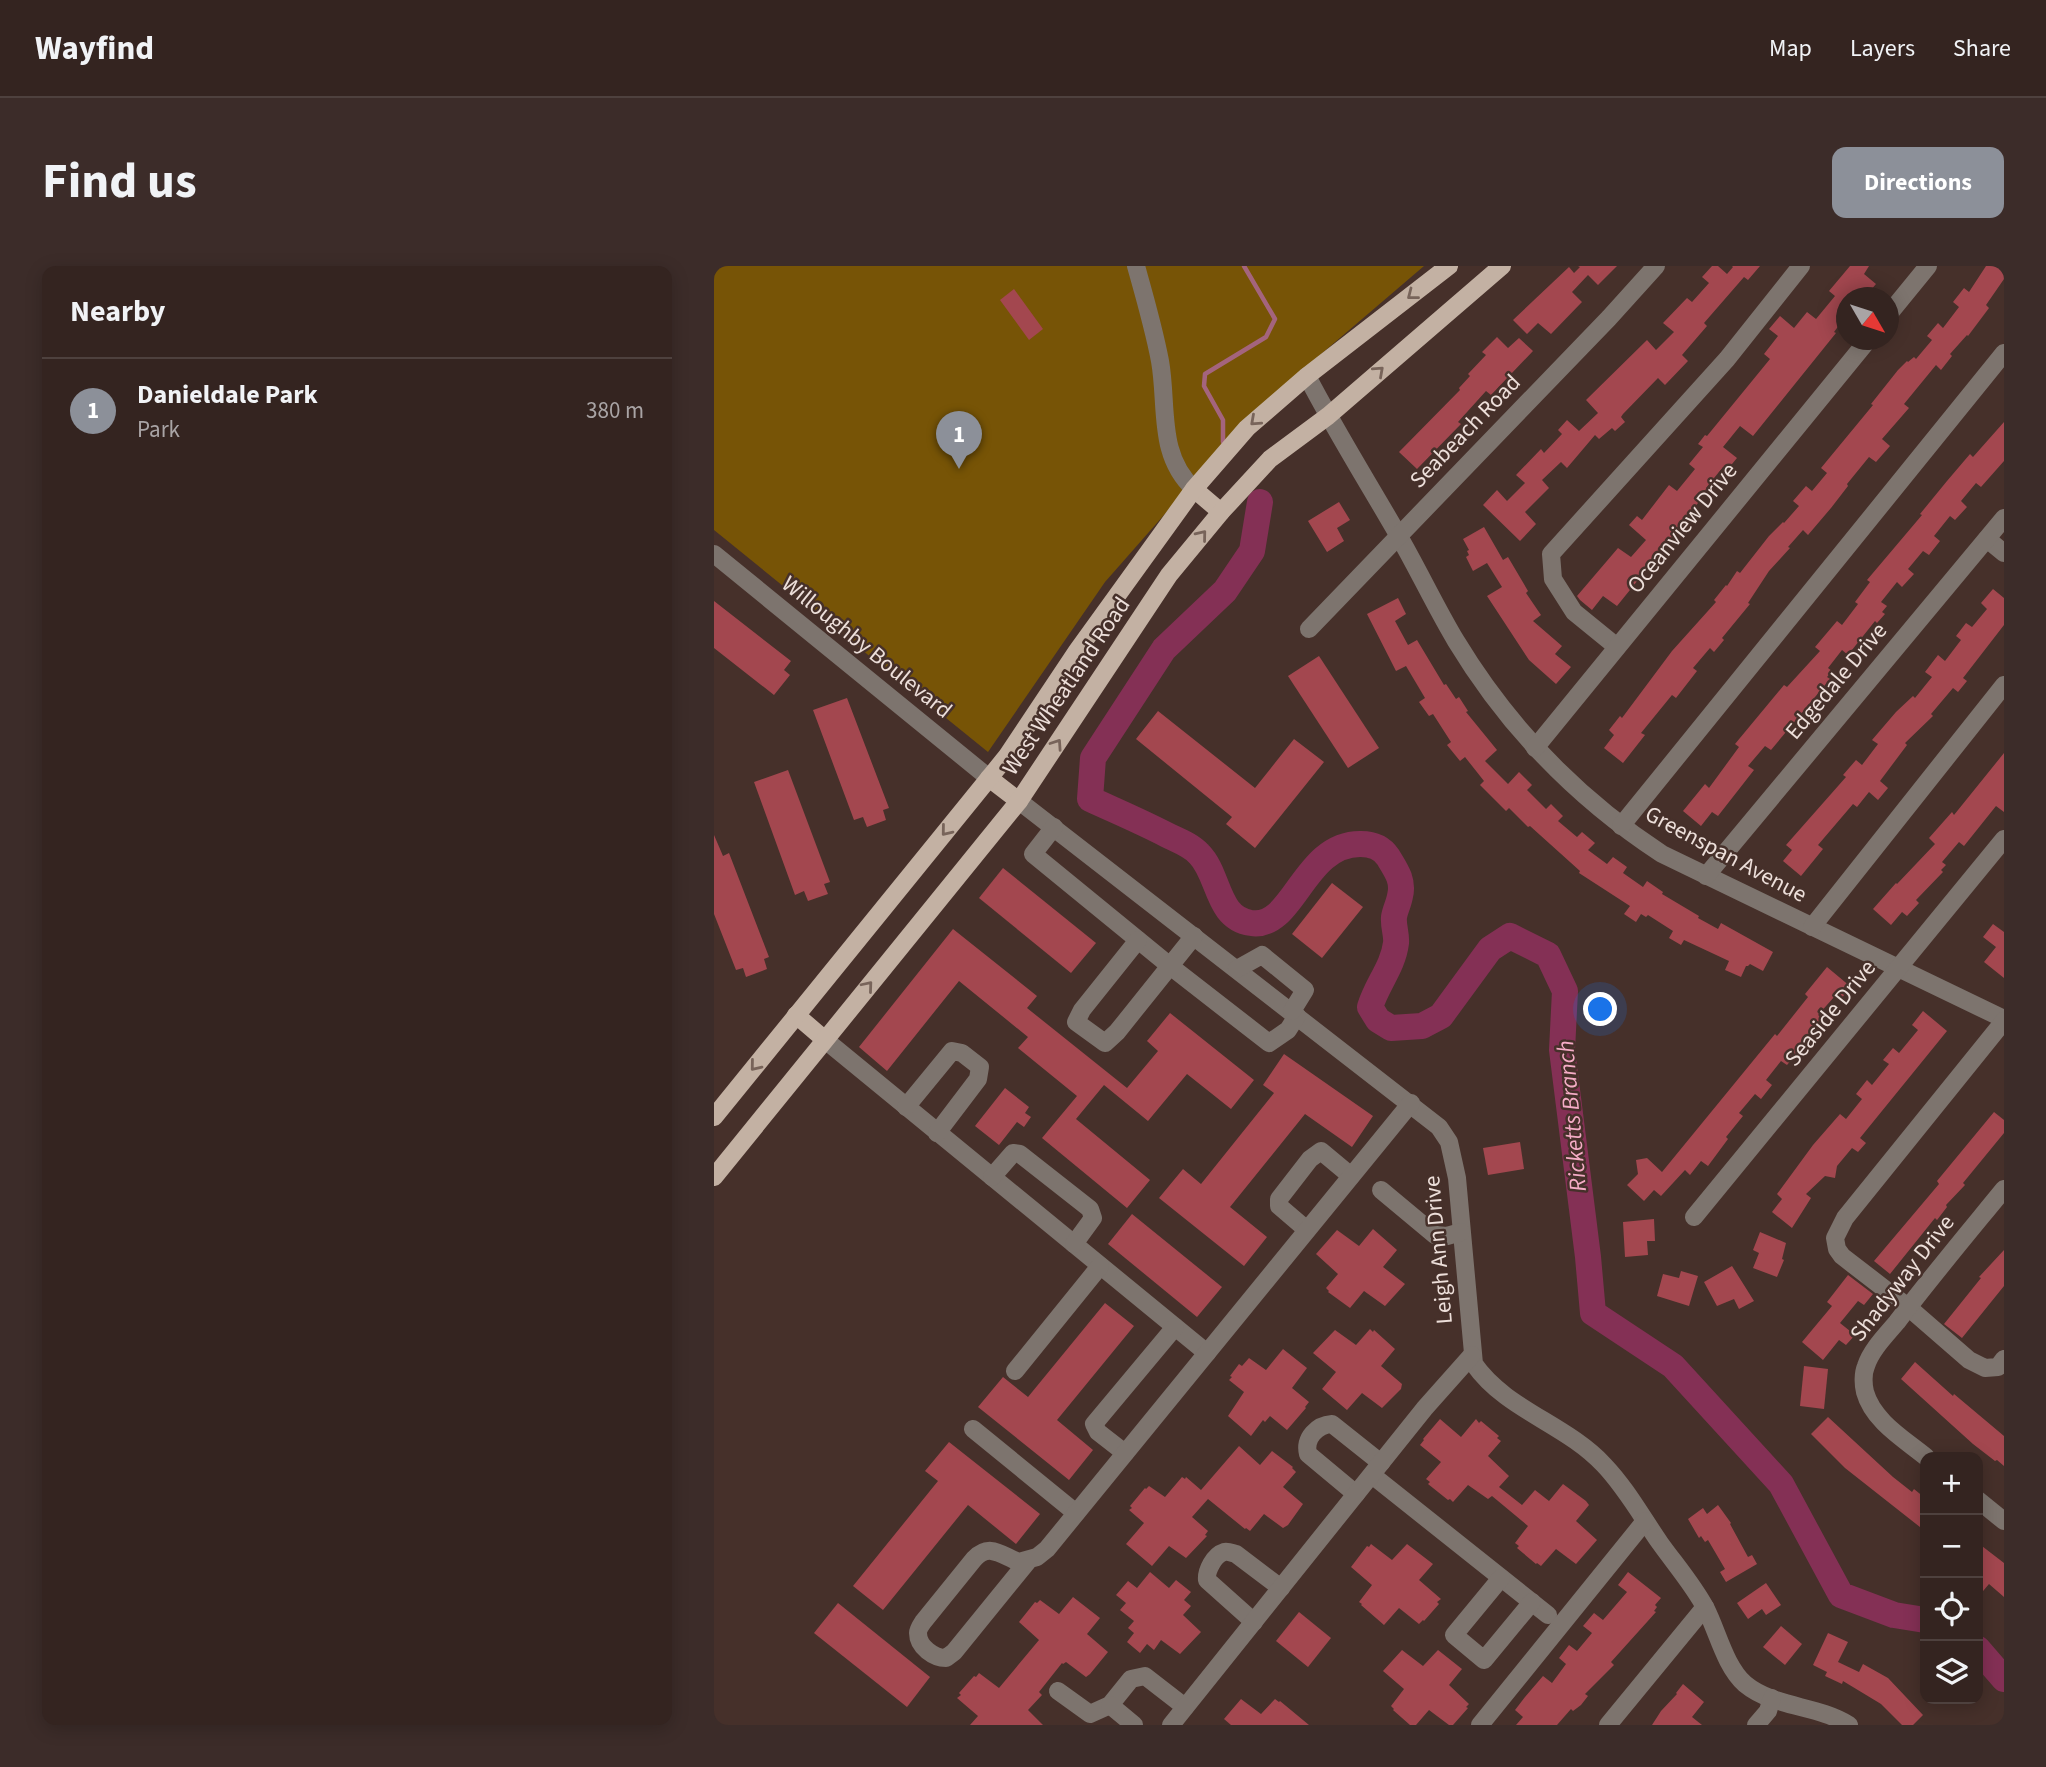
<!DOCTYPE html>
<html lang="en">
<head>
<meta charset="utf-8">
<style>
  body { margin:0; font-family:"Source Sans 3",sans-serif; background:#3c2c29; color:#f1f3f6 }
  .controls { position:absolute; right:21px; bottom:21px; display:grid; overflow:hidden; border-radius:14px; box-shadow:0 4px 18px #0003 }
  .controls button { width:63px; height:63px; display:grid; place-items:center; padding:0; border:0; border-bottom:2px solid #4e413e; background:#342420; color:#f1f3f6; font:35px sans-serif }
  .compass { position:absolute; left:1122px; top:21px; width:63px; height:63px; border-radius:50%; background:#342420; box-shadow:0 4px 18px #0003; rotate:129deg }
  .you { position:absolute; left:887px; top:744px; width:24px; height:24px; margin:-18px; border:5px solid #fff; border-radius:50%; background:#1a73e8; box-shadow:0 0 0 10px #1a73e833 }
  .badge { display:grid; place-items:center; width:46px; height:46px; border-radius:50%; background:#8c9099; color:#fff; font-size:23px; font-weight:700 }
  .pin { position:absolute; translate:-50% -58px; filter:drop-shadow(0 2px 4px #0008) }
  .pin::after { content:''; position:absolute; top:37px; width:24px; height:21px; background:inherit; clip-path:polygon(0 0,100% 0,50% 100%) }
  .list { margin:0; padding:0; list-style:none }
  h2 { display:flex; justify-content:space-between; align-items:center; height:91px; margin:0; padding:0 28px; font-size:30px }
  h2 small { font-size:23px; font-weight:400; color:#a9a4a5 }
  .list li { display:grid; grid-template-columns:46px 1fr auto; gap:21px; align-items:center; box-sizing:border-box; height:105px; padding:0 28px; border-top:2px solid #4e413e }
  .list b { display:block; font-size:26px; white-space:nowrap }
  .list p { margin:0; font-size:23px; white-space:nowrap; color:#a9a4a5 }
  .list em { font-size:23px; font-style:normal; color:#a9a4a5 }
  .icon { flex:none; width:38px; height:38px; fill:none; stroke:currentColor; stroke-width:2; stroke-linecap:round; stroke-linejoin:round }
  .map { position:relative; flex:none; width:1290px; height:1459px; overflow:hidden; border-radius:14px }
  header { display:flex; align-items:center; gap:42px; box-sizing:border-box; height:98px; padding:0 35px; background:#342420; border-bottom:2px solid #4e413e }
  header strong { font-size:33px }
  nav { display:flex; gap:38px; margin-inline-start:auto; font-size:24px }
  .intro { display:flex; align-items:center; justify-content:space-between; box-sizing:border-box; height:168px; padding:0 42px }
  h1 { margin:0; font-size:49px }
  .button { padding:18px 32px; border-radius:14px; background:#8c9099; color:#fff; font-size:24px; font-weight:700 }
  main { display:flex; gap:42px; padding:0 42px }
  aside { flex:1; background:#342420; border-radius:14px; box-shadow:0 4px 18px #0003 }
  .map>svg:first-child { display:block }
  .green { fill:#775406 }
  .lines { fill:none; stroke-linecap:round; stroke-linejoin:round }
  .stream { stroke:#a4647d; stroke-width:4.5 }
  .river { stroke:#843055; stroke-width:26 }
  .building { fill:#a3474f }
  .minor { stroke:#7d746e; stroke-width:18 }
  .major { stroke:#c3b1a3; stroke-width:18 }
  .oneway { stroke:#78645a }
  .labels { text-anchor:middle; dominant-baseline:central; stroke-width:5; stroke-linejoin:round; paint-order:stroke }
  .street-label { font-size:23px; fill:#eddfda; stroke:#46302a }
  .water-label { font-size:24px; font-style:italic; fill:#f5acc6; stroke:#46302a }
</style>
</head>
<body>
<header>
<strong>Wayfind</strong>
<nav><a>Map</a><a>Layers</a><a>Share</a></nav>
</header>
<div class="intro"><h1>Find us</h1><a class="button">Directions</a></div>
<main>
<aside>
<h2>Nearby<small></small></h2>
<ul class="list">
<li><span class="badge">1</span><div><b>Danieldale Park</b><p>Park</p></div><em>380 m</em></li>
</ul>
</aside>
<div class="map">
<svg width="1290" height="1459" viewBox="0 0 1290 1459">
  <rect width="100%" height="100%" fill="#46302a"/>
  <polygon class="green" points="0,0 710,0 544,142 391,316 274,486 0,264"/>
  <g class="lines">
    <polyline class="stream" points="509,176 509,154 490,120 491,108 552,71 561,53 530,0"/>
    <g class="river">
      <path d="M546 236 538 285 511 325 450 383 379 492 376 533C402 545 428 556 453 569 463 574 477 579 485 588 506 609 502 652 537 657 580 664 589 577 647 578 658 578 668 582 674 591 682 604 690 615 686 630 685 637 681 644 680 651 679 660 683 669 682 677 679 701 663 718 656 741L664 754 677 762 708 760 727 750 776 683 796 670 834 689 851 725 848 784 874 991 879 1047 959 1100 1067 1218 1127 1329 1180 1349 1211 1354"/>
      <polyline points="1264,1383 1290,1413"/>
    </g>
  </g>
  <g class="building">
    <polygon points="864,0 903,0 884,19 874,9 858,26 868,36 837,68 824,57 813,68 799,54 855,1 860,7 866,1"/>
    <polygon points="998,0 1004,0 1013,8 1019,1 1018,0 1046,0 1034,14 1030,11 990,57 993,60 968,89 974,95 951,119 944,112 909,148 907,151 911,156 901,165 898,162 885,173 881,169 853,202 847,196 828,214 835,222 811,246 822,258 806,275 769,239 783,224 793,235 811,217 802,209 827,183 830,187 848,168 844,164 853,154 865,165 884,147 872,134 933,74 942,84 960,66 949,57 973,32 978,36 995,17 988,11"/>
    <polygon points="1136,0 1155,0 1150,8 1162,18 1151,31 1146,27 1142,32 1132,32 1132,50 1120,66 1122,67 1039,170 1026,160 1009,181 1023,192 1013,204 1009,201 992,222 994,224 941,293 903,340 889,330 878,344 866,334 863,330 904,282 917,291 932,274 915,259 923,250 928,254 955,219 963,225 981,203 975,198 989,181 984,178 991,169 993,170 1056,93 1050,88 1064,70 1055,63 1066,50 1080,62 1093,46 1102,53 1121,30 1115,25"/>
    <polygon points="1272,0 1290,0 1290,13 1272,39 1275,42 1254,70 1253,69 1236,88 1238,90 1227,104 1222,99 1190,138 1195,142 1168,173 1176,180 1162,196 1155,191 1133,218 1134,220 1117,242 1094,269 1089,264 1074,281 1076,282 1055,305 1034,337 1036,338 1008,372 1010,374 1000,386 996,382 979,402 983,405 962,432 958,429 927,467 931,469 909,497 890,482 900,469 895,464 906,450 908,452 958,385 1002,336 1000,334 1012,319 1013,320 1023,305 1026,307 1055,270 1069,256 1070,257 1085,240 1079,235 1092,220 1098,225 1113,207 1107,202 1159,139 1157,138 1184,104 1193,95 1194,96 1200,91 1202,93 1218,74 1213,70 1224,57 1229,62 1245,41 1239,36 1250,22 1255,26"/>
    <polygon points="300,23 329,63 315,74 286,34"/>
    <polygon points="783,71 794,82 805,72 819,85 777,129 772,125 744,156 747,158 703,203 685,186 746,124 745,122 756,110 754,108 772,89 768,86"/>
    <polygon points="1290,156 1290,195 1267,221 1262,217 1247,235 1253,241 1241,254 1236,250 1220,270 1226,275 1215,289 1209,285 1194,303 1200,308 1188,321 1183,316 1167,336 1173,340 1168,346 1171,348 1163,357 1161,355 1134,389 1128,384 1114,402 1118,405 1113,411 1116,413 1057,484 1051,480 1034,500 1040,504 1004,550 998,546 987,560 969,545 991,518 995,522 1025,481 1021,478 1070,419 1073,421 1106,385 1101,381 1123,355 1128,359 1144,338 1141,336 1156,316 1153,314 1208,249 1206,248 1233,215 1256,188 1259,191"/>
    <polygon points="625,236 636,254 623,262 630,275 613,286 594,255"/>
    <polygon points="770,261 789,294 794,291 814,325 812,327 827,349 819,355 848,380 841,388 857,401 842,418 815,394 773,330 788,321 773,297 759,305 752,291 755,289 753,285 755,284 749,273"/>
    <polygon points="1279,323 1290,332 1290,359 1249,412 1253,415 1244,426 1239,422 1217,448 1219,450 1191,477 1193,479 1166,515 1174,522 1164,534 1155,526 1143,541 1139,538 1104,579 1109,583 1087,610 1069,595 1078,584 1072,579 1132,511 1129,509 1142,494 1148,499 1164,478 1158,474 1182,446 1199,430 1201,432 1218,411 1211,406 1224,389 1231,395 1247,374 1242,370 1252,357 1258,361 1273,343 1267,337"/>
    <polygon points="684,332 692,348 681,355 694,379 703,374 730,419 732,418 742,433 745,431 754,445 752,446 783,484 771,495 794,518 805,506 818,519 813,524 832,543 837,538 849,550 844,555 863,571 868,566 881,577 874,584 893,598 899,591 913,601 909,607 929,621 933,615 949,626 948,628 985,650 984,652 1004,663 1007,657 1059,686 1049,705 1036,698 1034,700 1032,700 1027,711 1011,704 1015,695 970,674 967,679 955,672 959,665 934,649 932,651 927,648 922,656 910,648 916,640 865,607 866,605 816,560 814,561 795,542 792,545 766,519 770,515 751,491 746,495 733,479 737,476 719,448 715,450 705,436 711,432 692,400 682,405 653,348"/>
    <polygon points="0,335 77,395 70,404 76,409 60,429 0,382"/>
    <polygon points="605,390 665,482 634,502 574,410"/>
    <polygon points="133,432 175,542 169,544 172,554 153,561 149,551 140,554 99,444"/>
    <polygon points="444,445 541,522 580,473 610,496 541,582 512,558 518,551 422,473"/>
    <polygon points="1290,487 1290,546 1282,540 1250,580 1245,576 1228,596 1232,599 1227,604 1229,606 1202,634 1205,637 1193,650 1188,646 1177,659 1159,643 1182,617 1183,618 1221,578 1215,572 1238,546 1240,549"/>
    <polygon points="74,504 116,616 110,618 114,628 94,635 90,625 81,629 40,516"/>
    <polygon points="0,569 9,590 15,587 55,691 50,693 53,703 32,711 29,702 22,704 0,648"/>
    <polygon points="289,602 382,677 357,707 265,632"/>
    <polygon points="618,617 649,641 608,692 578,668"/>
    <polygon points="1279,658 1290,666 1290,712 1270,696 1282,681 1269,671"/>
    <polygon points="239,663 323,730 313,742 413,822 444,785 433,775 456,747 540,814 517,843 473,808 434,855 390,819 362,853 436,914 413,942 328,872 363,830 304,782 314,771 245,715 173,805 145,781"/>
    <polygon points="1113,701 1137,721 1126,734 1121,730 1104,749 1109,753 1082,785 1084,786 1073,799 1067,795 1052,814 1058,819 1047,833 1041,828 1025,847 1029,850 1012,871 1014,873 994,900 987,895 976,909 971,904 947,930 940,924 930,935 913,919 924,908 922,894 933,892 948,906 1061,768 1063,770 1094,731 1091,728"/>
    <polygon points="1209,745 1233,765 1146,872 1152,877 1144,886 1138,882 1123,900 1121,912 1111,910 1092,928 1097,932 1078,962 1058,946 1068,933 1063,928 1099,879 1126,848 1132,853 1148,833 1142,828 1153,814 1158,819 1175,798 1169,794 1179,782 1185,787 1204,764 1198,759"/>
    <polygon points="570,788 659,850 638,881 591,848 516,941 553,971 530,1000 445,932 469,903 487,918 560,827 549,819"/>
    <polygon points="291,822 315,841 311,847 317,851 310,861 303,856 285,879 261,860"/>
    <polygon points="1280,846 1290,854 1290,867 1249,917 1251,919 1232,939 1233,941 1223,954 1221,952 1176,1008 1160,995 1225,918 1223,915"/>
    <polygon points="806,876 810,903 774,909 769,882"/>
    <polygon points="418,948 508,1021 483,1051 394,978"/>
    <polygon points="940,953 941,975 933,975 934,989 911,991 909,956"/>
    <polygon points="659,963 683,984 669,1001 691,1018 671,1040 650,1025 636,1042 614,1026 615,1025 612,1022 624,1008 602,988 623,964 645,980"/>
    <polygon points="1046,966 1072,977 1068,993 1070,994 1063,1011 1039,1002 1045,987 1039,984"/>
    <polygon points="1290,984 1290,1020 1248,1072 1230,1058 1267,1012 1265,1011"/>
    <polygon points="1018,1000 1040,1035 1025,1043 1020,1033 1003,1040 990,1016"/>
    <polygon points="967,1005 984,1010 975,1040 943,1030 949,1008 965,1012"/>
    <polygon points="1134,1009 1159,1028 1150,1039 1144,1035 1126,1057 1141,1069 1132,1079 1125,1074 1109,1094 1088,1076 1118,1040 1113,1036"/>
    <polygon points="391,1037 420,1060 343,1154 379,1184 355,1214 264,1141 289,1111 314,1131"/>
    <polygon points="656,1063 659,1066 660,1064 681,1083 667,1100 688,1118 687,1123 668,1142 648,1127 633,1144 608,1123 622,1106 599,1087 621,1064 642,1079"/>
    <polygon points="569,1083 593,1102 578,1122 595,1136 591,1141 592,1142 573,1164 556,1150 551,1156 549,1154 537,1170 514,1150 530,1126 515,1114 518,1111 516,1110 525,1098 528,1100 535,1092 552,1104"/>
    <polygon points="1201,1096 1239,1130 1240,1128 1290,1170 1290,1200 1283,1194 1281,1195 1259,1178 1187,1113"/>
    <polygon points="1090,1100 1114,1103 1110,1143 1086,1140"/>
    <polygon points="1114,1151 1179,1211 1198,1226 1200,1223 1211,1232 1211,1265 1131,1202 1097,1168"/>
    <polygon points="726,1153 747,1171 762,1153 765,1157 767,1155 785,1170 783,1172 787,1175 774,1190 795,1210 785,1221 808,1239 821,1224 835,1235 849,1218 872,1235 875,1239 862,1255 883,1274 862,1298 842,1283 827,1300 823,1297 822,1298 803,1282 805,1280 801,1277 814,1260 778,1230 774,1233 754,1219 739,1236 736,1233 734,1234 714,1218 716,1216 712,1213 727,1196 706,1179 710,1174 709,1173"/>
    <polygon points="235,1176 326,1248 302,1278 254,1239 169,1344 139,1320 224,1215 211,1205"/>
    <polygon points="525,1180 546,1199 558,1185 579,1201 578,1202 582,1206 569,1221 589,1238 574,1259 569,1262 550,1248 536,1265 532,1262 531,1263 494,1233 478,1251 494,1265 491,1269 493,1270 472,1292 455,1280 438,1300 412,1278 430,1257 415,1244 418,1242 416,1240 431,1222 432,1223 435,1220 451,1231 468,1211 471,1213 472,1211 487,1224"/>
    <polygon points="1004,1239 1017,1257 1016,1258 1034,1291 1038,1289 1043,1298 1012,1316 1006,1306 1011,1303 994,1274 991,1276 987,1270 985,1272 974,1253 989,1242 993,1248"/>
    <polygon points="1264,1277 1290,1297 1290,1331 1275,1318 1264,1331"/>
    <polygon points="657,1278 678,1294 693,1278 719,1298 705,1314 727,1333 723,1336 725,1338 710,1355 709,1354 705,1358 685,1342 670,1359 647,1339 648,1338 645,1336 658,1319 637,1301 653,1280 655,1281"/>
    <polygon points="436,1306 455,1322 462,1314 477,1326 470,1334 477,1340 469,1349 487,1366 466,1388 447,1374 440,1384 433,1378 426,1387 413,1376 420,1367 414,1362 420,1355 406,1344 412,1337 402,1329 414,1315 423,1322"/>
    <polygon points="914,1306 947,1332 941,1339 943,1341 940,1345 942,1346 897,1396 900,1399 871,1428 874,1430 867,1439 859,1445 857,1443 843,1459 802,1459 809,1451 801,1444 811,1431 829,1410 838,1417 852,1398 845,1392 855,1379 863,1385 878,1367 869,1360 880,1347 889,1354 913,1326 904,1319"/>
    <polygon points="1052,1317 1067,1339 1052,1349 1048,1343 1034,1353 1023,1337"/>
    <polygon points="359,1331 386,1352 373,1368 394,1386 376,1408 372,1411 352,1396 349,1398 348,1397 325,1426 328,1429 314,1444 329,1459 256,1459 264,1450 243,1432 247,1429 245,1427 260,1410 262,1411 265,1407 285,1422 325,1374 305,1356 321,1336 323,1337 326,1334 345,1348"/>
    <polygon points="124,1337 216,1411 193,1441 100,1367"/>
    <polygon points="585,1346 617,1372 594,1401 562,1375"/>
    <polygon points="1067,1360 1088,1378 1071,1399 1049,1381"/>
    <polygon points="1114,1367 1134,1376 1124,1396 1145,1406 1149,1398 1174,1412 1209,1449 1199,1459 1188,1459 1167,1438 1129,1415 1128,1418 1111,1410 1113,1406 1099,1399"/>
    <polygon points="688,1384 709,1400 724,1384 748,1403 735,1419 755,1438 752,1441 754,1442 739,1459 735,1459 715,1444 702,1459 696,1459 679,1444 680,1443 677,1440 690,1423 669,1405"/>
    <polygon points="969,1418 990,1436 978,1451 988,1459 938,1459 947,1445 963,1428 962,1427"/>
    <polygon points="527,1433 547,1448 561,1433 565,1436 566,1435 595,1459 517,1459 510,1453"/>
  </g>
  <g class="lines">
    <g class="minor">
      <path d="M422 0C431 32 440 63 446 95 454 140 443 189 480 223"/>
      <polyline points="1174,49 1214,0"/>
      <path d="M593 110C621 164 653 215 683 267 704 303 721 340 742 375 794 461 864 533 948 588L1290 753"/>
      <polyline points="1273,273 1290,287"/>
      <polyline points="0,288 275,512"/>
      <polyline points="595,363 895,52 942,0"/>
      <polyline points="903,381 860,346 839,313 837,288 1013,93 1087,0"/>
      <polyline points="821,482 1154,74"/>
      <path d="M305 535 725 861 735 876 743 912 760 1098C792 1144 852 1158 890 1199 912 1222 928 1251 946 1277 961 1298 980 1320 992 1343 1004 1367 1011 1400 1031 1418 1060 1442 1104 1439 1135 1459"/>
      <polyline points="907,560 1290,87"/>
      <polyline points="340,561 319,588 456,700 555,777 574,764 583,750"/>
      <polyline points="992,610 1290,252"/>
      <polyline points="1098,661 1290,419"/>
      <polyline points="424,674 368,744 362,756 391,777 403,766 480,670"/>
      <polyline points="523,703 548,689 591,724 578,745"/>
      <polyline points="1290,755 1131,952 1121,972 1123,983 1128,990 1194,1041 1255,1094 1271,1102 1284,1101 1290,1093"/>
      <polyline points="110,773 493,1087"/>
      <polyline points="192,841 238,785 248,787 266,801 264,813 223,867"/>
      <polyline points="278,911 299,887 306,888 376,943 379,952 360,978"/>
      <polyline points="667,924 721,969 733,970 747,966"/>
      <polyline points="980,951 1290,573"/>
      <polyline points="593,964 565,940 565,933 596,893 607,885 637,910"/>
      <polyline points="301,1105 386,1000"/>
      <polyline points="259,1163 362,1247"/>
      <polyline points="411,1187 384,1166 380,1158 461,1061"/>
      <path d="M1212 1191C1190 1173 1159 1155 1151 1126 1149 1118 1149 1107 1152 1100 1157 1084 1172 1069 1183 1056 1217 1011 1254 967 1290 923"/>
      <polyline points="658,1209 834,1349"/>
      <path d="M642 1228 594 1188C590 1172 603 1159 618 1158L667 1197"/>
      <polyline points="1264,1234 1290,1255"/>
      <path d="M314 1295 240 1386 232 1392C220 1392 204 1381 204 1367 204 1364 207 1359 209 1356L260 1293C276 1276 288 1290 305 1296L323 1291 333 1283 697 837"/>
      <polyline points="787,1312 740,1369 770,1394 818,1336"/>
      <path d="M540 1356 493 1314C492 1305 500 1289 510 1286 514 1285 518 1287 522 1288L567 1322"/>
      <polyline points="344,1425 376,1448 396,1439 417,1413 431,1410 471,1441"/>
      <polyline points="396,1439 420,1459"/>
      <polyline points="457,1459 710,1143 758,1089"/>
      <polyline points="766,1459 931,1255"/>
      <polyline points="894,1459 991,1341"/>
      <polyline points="1042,1459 1054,1445 1058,1432"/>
    </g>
    <g class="major">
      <polyline points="480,223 507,246"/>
      <polyline points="275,512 305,535"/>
      <polyline points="82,749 110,773"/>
      <polyline points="0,851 293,490 363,385 480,223 533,162 593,110 735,0"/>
      <polyline points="0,911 305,535 455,309 507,246 556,193 614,150 788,0"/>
    </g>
  </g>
  <defs><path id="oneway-chevron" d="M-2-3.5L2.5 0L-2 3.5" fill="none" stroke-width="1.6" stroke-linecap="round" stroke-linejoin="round" transform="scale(1.75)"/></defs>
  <g class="oneway">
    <use href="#oneway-chevron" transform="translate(698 29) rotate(142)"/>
    <use href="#oneway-chevron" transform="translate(665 105) rotate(-42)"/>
    <use href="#oneway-chevron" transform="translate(541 155) rotate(138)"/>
    <use href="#oneway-chevron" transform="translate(488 269) rotate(-51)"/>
    <use href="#oneway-chevron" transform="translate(343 478) rotate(-56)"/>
    <use href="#oneway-chevron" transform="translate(232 565) rotate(129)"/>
    <use href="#oneway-chevron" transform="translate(154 720) rotate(-50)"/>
    <use href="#oneway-chevron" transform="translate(41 800) rotate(129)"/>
  </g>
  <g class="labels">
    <g class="street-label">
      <text transform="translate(751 165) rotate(-46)">Seabeach Road</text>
      <text transform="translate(968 262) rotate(-51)">Oceanview Drive</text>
      <text transform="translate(153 381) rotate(39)">Willoughby Boulevard</text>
      <text transform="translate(1122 415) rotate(-50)">Edgedale Drive</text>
      <text transform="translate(352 420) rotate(-56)">West Wheatland Road</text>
      <text transform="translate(1012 588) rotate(28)">Greenspan Avenue</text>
      <text transform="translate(1116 747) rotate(-51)">Seaside Drive</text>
      <text transform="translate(724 984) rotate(-95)">Leigh Ann Drive</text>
      <text transform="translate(1188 1012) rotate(-52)">Shadyway Drive</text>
    </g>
    <g class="water-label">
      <text transform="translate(858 850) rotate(-95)">Ricketts Branch</text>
    </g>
  </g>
</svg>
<div class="controls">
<button>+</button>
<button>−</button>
<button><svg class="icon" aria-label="locate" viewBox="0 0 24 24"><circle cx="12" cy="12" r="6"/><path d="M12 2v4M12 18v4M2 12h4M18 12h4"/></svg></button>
<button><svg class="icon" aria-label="layers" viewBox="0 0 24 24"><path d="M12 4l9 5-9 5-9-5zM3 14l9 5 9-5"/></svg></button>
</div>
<svg class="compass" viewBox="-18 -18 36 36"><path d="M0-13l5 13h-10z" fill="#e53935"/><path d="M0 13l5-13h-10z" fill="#a9a4a5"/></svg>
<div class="you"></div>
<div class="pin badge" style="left:245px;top:203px">1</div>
</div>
</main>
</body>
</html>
